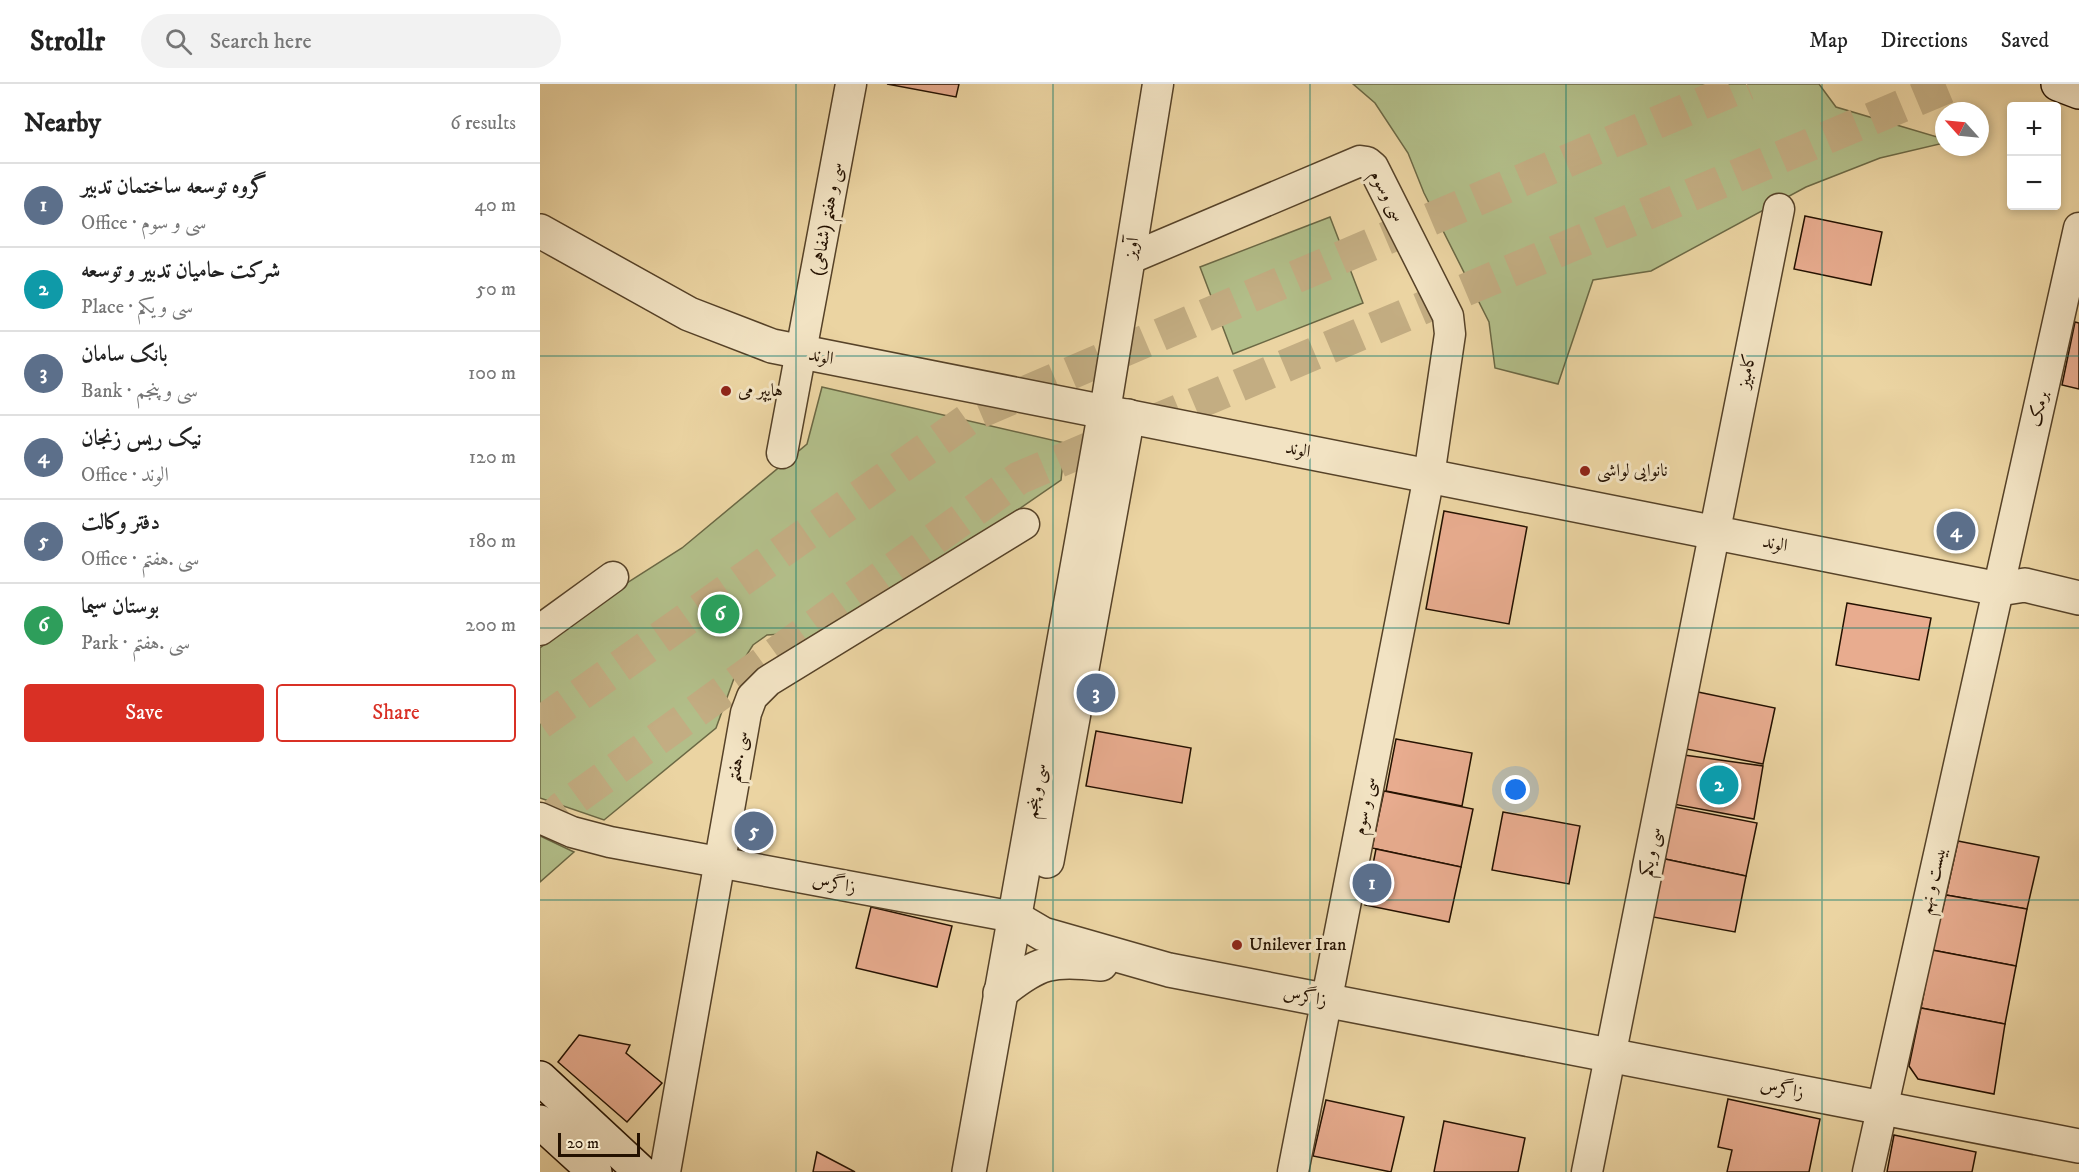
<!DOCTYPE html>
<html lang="en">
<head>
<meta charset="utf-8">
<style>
  body { margin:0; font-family:"IM FELL DW Pica",Amiri,serif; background:#f2f2f2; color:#222 }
  .controls { position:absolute; right:18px; top:18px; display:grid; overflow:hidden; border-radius:6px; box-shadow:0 3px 9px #0003 }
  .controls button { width:54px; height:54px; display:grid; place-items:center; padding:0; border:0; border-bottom:2px solid #e0e0e0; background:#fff; color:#222; font:30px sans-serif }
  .compass { position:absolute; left:1395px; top:18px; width:54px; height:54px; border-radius:50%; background:#fff; box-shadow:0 3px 9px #0003; rotate:297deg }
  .scale { position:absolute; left:18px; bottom:15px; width:82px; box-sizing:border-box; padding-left:6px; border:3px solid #241100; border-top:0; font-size:16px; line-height:21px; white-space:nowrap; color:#241100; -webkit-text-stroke:4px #f2e3c3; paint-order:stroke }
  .you { position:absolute; left:976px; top:706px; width:21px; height:21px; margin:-15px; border:4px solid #fff; border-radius:50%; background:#1a73e8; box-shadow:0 0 0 9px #1a73e833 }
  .badge { display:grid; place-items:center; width:39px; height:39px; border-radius:50%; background:#d93025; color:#fff; font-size:20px; font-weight:700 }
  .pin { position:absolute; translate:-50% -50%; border:3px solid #fff; box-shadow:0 2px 6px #0006 }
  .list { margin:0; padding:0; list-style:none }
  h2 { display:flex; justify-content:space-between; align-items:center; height:78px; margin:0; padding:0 24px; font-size:26px }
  h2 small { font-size:20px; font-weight:400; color:#767676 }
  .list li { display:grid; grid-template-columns:39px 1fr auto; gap:18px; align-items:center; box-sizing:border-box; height:84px; padding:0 24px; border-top:2px solid #e0e0e0 }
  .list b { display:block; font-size:22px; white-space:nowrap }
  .list p { margin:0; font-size:20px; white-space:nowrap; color:#767676 }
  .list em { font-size:20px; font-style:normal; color:#767676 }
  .actions { display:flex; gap:12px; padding:18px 24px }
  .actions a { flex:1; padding:14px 0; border:2px solid #d93025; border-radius:6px; text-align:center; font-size:21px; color:#d93025 }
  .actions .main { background:#d93025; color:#fff }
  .icon { flex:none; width:33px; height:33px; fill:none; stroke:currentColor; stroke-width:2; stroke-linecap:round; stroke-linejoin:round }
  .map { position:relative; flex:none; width:1539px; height:1088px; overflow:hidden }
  header { display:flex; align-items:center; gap:36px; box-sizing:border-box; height:84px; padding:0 30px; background:#fff; border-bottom:2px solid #e0e0e0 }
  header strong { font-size:28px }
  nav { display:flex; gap:33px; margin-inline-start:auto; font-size:21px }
  .search { width:420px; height:54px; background:#f2f2f2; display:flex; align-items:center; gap:15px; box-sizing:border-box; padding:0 21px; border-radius:33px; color:#767676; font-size:22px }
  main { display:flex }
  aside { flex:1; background:#fff }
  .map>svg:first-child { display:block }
  .green { fill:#b2be89; stroke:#6b6844; stroke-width:1.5 }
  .building { fill:#e8ac8f; stroke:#241100; stroke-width:1.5 }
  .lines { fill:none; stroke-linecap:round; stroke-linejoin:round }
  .trunk-tunnel { stroke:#c3ad82; stroke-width:33; stroke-dasharray:33 16; stroke-linecap:butt }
  .minor-casing { stroke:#564228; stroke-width:33 }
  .tertiary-casing { stroke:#564228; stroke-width:36 }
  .secondary-casing { stroke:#241100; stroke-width:36 }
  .minor { stroke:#f2e3c3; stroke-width:30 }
  .tertiary { stroke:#f2e3c3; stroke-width:33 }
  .secondary { stroke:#f2e3c3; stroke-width:33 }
  .grid { fill:none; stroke:#0f766e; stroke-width:1.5; stroke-opacity:0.55 }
  .poi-dot { fill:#8f2418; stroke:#f2e3c3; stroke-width:2 }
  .labels { text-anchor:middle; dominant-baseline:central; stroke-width:6; stroke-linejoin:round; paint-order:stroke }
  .street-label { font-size:18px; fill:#241100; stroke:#f2e3c3 }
  .poi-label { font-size:18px; fill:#241100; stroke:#f2e3c3; text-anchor:start }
</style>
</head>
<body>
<header>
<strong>Strollr</strong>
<div class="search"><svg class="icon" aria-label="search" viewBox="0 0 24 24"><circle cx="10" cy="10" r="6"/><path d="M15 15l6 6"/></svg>Search here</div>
<nav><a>Map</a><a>Directions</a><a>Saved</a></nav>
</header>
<main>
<aside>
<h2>Nearby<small>6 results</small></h2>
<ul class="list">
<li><span class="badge" style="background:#5c6f8a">1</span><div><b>گروه توسعه ساختمان تدبیر</b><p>Office · سی و سوم</p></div><em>40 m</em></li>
<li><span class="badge" style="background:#0f9aa8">2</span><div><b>شرکت حامیان تدبیر و توسعه</b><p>Place · سی و یکم</p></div><em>50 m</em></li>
<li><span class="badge" style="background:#5c6f8a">3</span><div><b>بانک سامان</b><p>Bank · سی و پنجم</p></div><em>100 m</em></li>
<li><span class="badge" style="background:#5c6f8a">4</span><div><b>نیک ریس زنجان</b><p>Office · الوند</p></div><em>120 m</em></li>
<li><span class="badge" style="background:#5c6f8a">5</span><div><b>دفتر وکالت</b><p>Office · سی .هفتم</p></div><em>180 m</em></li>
<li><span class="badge" style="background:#2e9e5b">6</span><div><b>بوستان سیما</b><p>Park · سی .هفتم</p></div><em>200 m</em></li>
</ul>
<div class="actions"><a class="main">Save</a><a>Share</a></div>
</aside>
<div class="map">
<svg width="1539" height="1088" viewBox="0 0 1539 1088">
  <rect width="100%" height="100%" fill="#ebd4a2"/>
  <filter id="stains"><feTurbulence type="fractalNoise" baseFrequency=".00333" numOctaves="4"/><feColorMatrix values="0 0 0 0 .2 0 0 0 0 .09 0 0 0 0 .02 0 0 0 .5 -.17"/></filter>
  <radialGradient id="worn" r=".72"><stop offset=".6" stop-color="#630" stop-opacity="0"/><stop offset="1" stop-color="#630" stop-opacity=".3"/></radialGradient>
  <g class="green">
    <polygon points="813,0 1279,0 1296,23 1404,55 1404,59 1340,74 1266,103 1111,187 1053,196 1018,300 955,284 949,238 884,109 868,69 835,19"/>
    <polygon points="790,133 823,219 693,270 660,183"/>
    <polygon points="282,303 525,359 521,396 411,472 269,558 242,550 227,551 213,561 197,586 176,644 64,736 0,714 0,564 71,509 142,464 267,360"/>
    <polygon points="0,752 34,768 0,798"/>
  </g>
  <g class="building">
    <polygon points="347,0 419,0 416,13"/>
    <polygon points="1265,132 1342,148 1331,201 1254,185"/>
    <polygon points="1535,238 1539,239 1539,305 1522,301"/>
    <polygon points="904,427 987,443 969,540 886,525"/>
    <polygon points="1307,519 1391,534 1379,596 1296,581"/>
    <polygon points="1158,608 1235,624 1223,680 1146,665"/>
    <polygon points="556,647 651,664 642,719 546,702"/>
    <polygon points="856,655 932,669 922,722 846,707"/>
    <polygon points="1144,671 1223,682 1214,735 1133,720"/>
    <polygon points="844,707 933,725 921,783 832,764"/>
    <polygon points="1135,723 1217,739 1206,792 1125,775"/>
    <polygon points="963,728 1040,742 1029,800 952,786"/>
    <polygon points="1418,757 1499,773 1487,825 1406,811"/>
    <polygon points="836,765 921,783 909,838 825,821"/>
    <polygon points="1125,775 1206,792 1195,848 1113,833"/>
    <polygon points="1406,811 1487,825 1476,882 1392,866"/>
    <polygon points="331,823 412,842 397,903 316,884"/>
    <polygon points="1392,866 1476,882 1465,940 1381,924"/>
    <polygon points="1381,924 1465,940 1454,1010 1378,995 1369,982"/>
    <polygon points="39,951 90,961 86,969 122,999 87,1038 18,978"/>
    <polygon points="1188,1015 1280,1035 1269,1088 1187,1088 1192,1066 1178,1063"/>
    <polygon points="786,1016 864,1033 851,1088 773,1072"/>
    <polygon points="904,1037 985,1054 978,1088 894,1088"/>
    <polygon points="1354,1051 1436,1068 1432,1088 1347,1088"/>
    <polygon points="277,1068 315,1088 273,1088"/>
  </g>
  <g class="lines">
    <g class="trunk-tunnel">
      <polyline points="0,639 437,329 1207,0"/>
      <polyline points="0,745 22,724 479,394 1414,0"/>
    </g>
    <g class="minor-casing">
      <g id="minor">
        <polyline points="591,174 820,77 827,78 833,83 908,232 910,250 889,392 753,1088"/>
        <polyline points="565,327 618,0"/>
        <polyline points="242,369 311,0"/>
        <polyline points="0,546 73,493"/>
        <polyline points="0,734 32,748 70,758 474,833"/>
        <polyline points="125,1088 206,629 212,613 228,597 484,440"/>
        <polyline points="1047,1088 1239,125"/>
        <polyline points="1328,1088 1539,144"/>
      </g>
    </g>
    <g class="tertiary-casing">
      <g id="tertiary">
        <polyline points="0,147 149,230 232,262 1459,505 1485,501 1539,514"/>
        <polyline points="507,777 588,332"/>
        <polyline points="474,833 503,850 629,886 1539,1062"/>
        <path d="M460 909C499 877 511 875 561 880"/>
        <polyline points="429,1088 565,327"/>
      </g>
    </g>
    <g class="secondary-casing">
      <g id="secondary">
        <polyline points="1518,0 1539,8"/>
        <polyline points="0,994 101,1088"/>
        <polyline points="0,1038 55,1088"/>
      </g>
    </g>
    <use href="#minor" class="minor"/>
    <use href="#tertiary" class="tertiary"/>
    <use href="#secondary" class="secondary"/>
  </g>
  <path class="grid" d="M256 0V1088M513 0V1088M770 0V1088M1026 0V1088M1282 0V1088M0 272H1539M0 544H1539M0 816H1539"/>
  <g class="poi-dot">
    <circle cx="186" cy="307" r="6"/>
    <circle cx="1045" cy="387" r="6"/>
    <circle cx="697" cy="861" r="6"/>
  </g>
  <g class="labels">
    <g class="street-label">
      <text transform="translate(847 112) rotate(62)">سی وسوم</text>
      <text transform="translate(287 135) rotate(-80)">سی و هفتم (شفاهی)</text>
      <text transform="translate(592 164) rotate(-81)">آویز</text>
      <text transform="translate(281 273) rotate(11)">الوند</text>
      <text transform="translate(1207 287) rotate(-79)">کامبیز</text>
      <text transform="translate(1499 325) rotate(-77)">برمک</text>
      <text transform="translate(758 366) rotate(11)">الوند</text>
      <text transform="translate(1235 460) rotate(11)">الوند</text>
      <text transform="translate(198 673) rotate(-80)">سی .هفتم</text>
      <text transform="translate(496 707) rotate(-80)">سی و پنجم</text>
      <text transform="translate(825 722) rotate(-79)">سی و سوم</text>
      <text transform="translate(1111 768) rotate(-79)">سی و یکم</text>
      <text transform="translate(1393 797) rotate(-77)">بیست و نهم</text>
      <text transform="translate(294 800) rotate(10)">زاگرس</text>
      <text transform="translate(765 913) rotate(11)">زاگرس</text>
      <text transform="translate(1242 1005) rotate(11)">زاگرس</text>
    </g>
    <g class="poi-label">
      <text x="198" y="307">هایپر می</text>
      <text x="1057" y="387">نانوایی لواشی</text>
      <text x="709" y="861">Unilever Iran</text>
    </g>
  </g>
  <rect width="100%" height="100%" filter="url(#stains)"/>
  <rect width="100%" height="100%" fill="url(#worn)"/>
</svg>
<div class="controls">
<button>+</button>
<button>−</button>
</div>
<svg class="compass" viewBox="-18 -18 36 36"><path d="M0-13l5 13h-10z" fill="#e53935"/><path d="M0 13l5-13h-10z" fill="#767676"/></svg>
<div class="scale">20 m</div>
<div class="you"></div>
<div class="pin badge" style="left:832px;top:799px;background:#5c6f8a">1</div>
<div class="pin badge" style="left:1179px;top:701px;background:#0f9aa8">2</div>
<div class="pin badge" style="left:556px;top:609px;background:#5c6f8a">3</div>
<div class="pin badge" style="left:1416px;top:447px;background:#5c6f8a">4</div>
<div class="pin badge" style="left:214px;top:747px;background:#5c6f8a">5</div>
<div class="pin badge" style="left:180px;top:530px;background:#2e9e5b">6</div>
</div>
</main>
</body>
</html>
